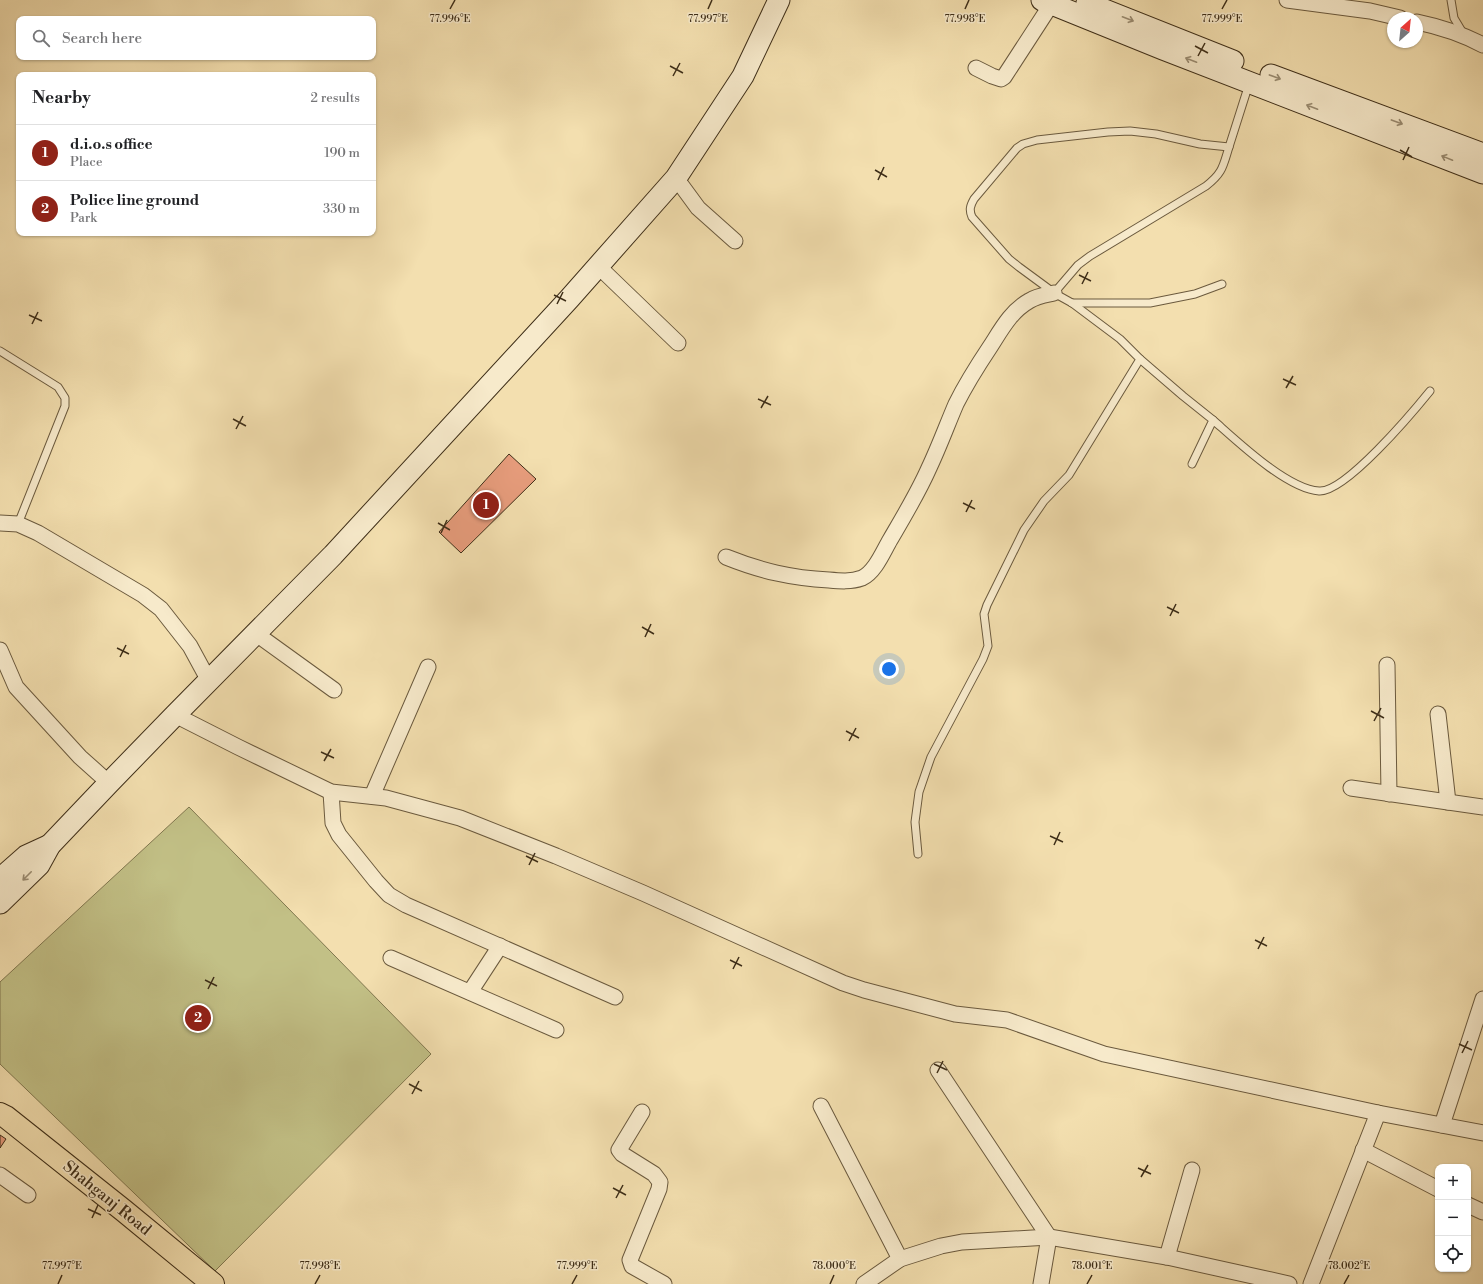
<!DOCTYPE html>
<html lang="en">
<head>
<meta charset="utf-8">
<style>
  body { margin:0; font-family:"Libre Bodoni",serif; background:#f2f2f2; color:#202124 }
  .controls { position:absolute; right:12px; bottom:12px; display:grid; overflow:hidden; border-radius:8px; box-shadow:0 1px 3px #0004 }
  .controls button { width:36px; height:36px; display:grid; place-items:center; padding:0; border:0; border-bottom:1px solid #e0e0e0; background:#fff; color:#202124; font:20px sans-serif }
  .compass { position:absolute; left:1387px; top:12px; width:36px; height:36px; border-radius:50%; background:#fff; box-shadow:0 1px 3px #0004; rotate:27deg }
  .you { position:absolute; left:889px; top:669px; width:14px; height:14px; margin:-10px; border:3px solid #fff; border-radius:50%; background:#1a73e8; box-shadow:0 0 0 6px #1a73e833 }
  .badge { display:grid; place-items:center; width:26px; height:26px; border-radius:50%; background:#8f2418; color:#fff; font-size:13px; font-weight:700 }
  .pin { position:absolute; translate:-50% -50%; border:2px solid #fff; box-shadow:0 1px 4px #0006 }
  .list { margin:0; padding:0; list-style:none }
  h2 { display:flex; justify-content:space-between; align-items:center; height:52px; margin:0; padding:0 16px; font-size:17px }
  h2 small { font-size:13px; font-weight:400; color:#757577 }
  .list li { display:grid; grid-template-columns:26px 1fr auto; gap:12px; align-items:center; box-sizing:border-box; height:56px; padding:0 16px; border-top:1px solid #e0e0e0 }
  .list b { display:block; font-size:15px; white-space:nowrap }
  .list p { margin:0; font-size:13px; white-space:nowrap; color:#757577 }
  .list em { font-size:13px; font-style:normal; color:#757577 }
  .icon { flex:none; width:22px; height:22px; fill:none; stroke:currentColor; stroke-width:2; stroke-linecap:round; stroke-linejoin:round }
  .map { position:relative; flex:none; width:1483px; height:1284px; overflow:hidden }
  .search { position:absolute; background:#fff; box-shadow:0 1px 3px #0004; left:16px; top:16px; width:360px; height:44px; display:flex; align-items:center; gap:10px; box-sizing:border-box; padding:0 14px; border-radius:8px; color:#757577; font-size:15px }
  .panel { position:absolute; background:#fff; box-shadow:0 1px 3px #0004; left:16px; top:72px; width:360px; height:164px; border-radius:8px }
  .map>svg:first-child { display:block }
  .green { fill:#c2c086; stroke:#80774f }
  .building { fill:#e89d7d; stroke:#3e2e18 }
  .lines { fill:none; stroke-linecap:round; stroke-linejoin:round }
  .service-casing { stroke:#6b5a3e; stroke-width:9 }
  .minor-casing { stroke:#6b5a3e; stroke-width:17 }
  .secondary-casing { stroke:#3e2e18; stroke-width:23 }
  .primary-casing { stroke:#3e2e18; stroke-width:24 }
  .service { stroke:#f7eacb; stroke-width:7 }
  .minor { stroke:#f7eacb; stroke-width:15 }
  .secondary { stroke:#f7eacb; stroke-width:21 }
  .primary { stroke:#f3dfaf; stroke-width:22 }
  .oneway { stroke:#9a8c72 }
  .ticks { fill:none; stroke:#3e2e18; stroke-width:1.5 }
  .labels { text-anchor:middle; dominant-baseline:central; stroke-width:3; stroke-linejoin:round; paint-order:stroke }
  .street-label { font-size:16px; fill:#3e2e18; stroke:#f7eacb }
  .ticks-label { font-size:10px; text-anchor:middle; fill:#3e2e18; stroke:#f7eacb; stroke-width:3; stroke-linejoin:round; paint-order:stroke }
</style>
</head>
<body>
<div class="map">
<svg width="1483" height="1284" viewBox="0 0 1483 1284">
  <rect width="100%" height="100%" fill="#f3dfaf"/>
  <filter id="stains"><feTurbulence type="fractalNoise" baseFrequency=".005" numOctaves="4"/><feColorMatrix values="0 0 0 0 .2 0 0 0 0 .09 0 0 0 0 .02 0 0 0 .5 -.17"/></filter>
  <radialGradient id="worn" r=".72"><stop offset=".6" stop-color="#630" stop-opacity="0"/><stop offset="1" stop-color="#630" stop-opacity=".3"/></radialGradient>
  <polygon class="green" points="189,807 431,1054 215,1271 0,1064 0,982"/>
  <g class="building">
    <polygon points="509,454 536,479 461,553 439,532"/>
    <polygon points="0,1135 6,1139 0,1148"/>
  </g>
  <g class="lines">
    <g class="service-casing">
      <g id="service">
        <polyline points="1451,0 1454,18 1463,33"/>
        <path d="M1053 292 1019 267 1009 259 972 217C969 210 970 206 974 199L1017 148 1023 144 1037 140 1108 132 1130 131 1156 134 1200 144 1229 147 1249 84"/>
        <polyline points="1072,303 1150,303 1195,294 1222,284"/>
        <polyline points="0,351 58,387 65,398 65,406 18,524"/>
        <polyline points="1140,359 1183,396 1213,420 1192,464"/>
        <path d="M1213 420C1237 441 1287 489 1319 491 1345 493 1413 412 1430 391"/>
        <path d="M918 854 915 822 919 792 931 757 983 659 988 646 984 614 987 605 1024 530 1044 501 1069 475 1140 359 1120 339 1072 303 1054 293 1078 265 1090 256 1206 186C1223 173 1223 166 1229 147"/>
      </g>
    </g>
    <g class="minor-casing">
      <g id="minor">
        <polyline points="1287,0 1370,11 1400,18"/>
        <path d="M1417 22C1441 27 1462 34 1483 45"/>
        <polyline points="976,68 992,76 1001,79 1004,77 1054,0"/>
        <polyline points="676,178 698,208 735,241"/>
        <polyline points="598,266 678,343"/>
        <polyline points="0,523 18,524 38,533 143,595 161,609 190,646 209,681"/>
        <path d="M726 557C761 571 791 578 829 580 840 581 851 582 862 578 875 572 883 552 890 540 904 516 918 493 929 468 939 447 947 425 956 404 966 384 978 365 990 347 1001 330 1011 311 1029 301 1037 296 1045 295 1054 293"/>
        <polyline points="255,633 334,690"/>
        <polyline points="0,650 16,687 80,757 109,783"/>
        <polyline points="1387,665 1389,794"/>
        <polyline points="1438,714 1448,802"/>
        <polyline points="175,715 238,747 331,792 386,798 460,818 556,856 643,893 843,983 864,990 955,1014 1007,1020 1104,1054 1378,1113 1483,1133"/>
        <polyline points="1351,788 1483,807"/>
        <polyline points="331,792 333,823 339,835 376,881 389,895 406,905 615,997"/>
        <polyline points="372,796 428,667"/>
        <polyline points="391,958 556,1030"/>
        <polyline points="470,992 500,946"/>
        <polyline points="938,1070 1049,1237 1041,1284"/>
        <polyline points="821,1106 900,1259"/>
        <polyline points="642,1112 619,1150 622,1154 654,1174 660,1182 659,1189 630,1260 632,1266 664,1284"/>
        <polyline points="1442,1125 1483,999"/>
        <polyline points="1363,1150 1438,1189"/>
        <polyline points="0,1175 28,1195"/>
        <polyline points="1468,1205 1483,1212"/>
        <polyline points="1167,1257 1192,1170"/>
        <polyline points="864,1284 900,1259 941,1246 962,1242 1049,1237 1167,1257 1289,1284"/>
        <polyline points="1311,1284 1378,1113"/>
      </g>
    </g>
    <g class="secondary-casing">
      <g id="secondary">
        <polyline points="1042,0 1163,49 1483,173"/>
        <polyline points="1087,3 1233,61"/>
        <polyline points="1271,75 1483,154"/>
        <polyline points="0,879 26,856 50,845"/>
        <polyline points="0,903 39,865 50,845 109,783 175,715 333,555 569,299 676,178 743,76 779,0"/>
      </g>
    </g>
    <g class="primary-casing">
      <polyline id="primary" points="0,1114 6,1117 123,1210 213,1284"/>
    </g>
    <use href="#service" class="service"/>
    <use href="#minor" class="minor"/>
    <use href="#secondary" class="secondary"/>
    <use href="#primary" class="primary"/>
  </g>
  <defs><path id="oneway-shaft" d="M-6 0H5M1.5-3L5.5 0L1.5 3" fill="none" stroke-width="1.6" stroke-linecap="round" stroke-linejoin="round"/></defs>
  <g class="oneway">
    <use href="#oneway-shaft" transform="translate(1128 19) rotate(21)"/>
    <use href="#oneway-shaft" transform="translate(1191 60) rotate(-159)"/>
    <use href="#oneway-shaft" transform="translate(1275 77) rotate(20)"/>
    <use href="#oneway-shaft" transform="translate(1312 107) rotate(-159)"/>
    <use href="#oneway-shaft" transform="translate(1397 122) rotate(20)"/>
    <use href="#oneway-shaft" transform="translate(1447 158) rotate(-158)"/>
    <use href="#oneway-shaft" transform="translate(27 876) rotate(135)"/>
  </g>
  <path class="ticks" d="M450 9 455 0M708 9 712 0M965 9 969 0M1222 9 1227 0M1195 46 1208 53M1198 56 1205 43M670 66 683 73M673 76 680 63M1400 150 1412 157M1403 160 1409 147M875 170 887 177M878 180 884 167M1079 275 1091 281M1082 284 1088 272M554 295 566 301M557 304 563 292M29 315 42 321M32 324 38 312M1283 379 1296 385M1286 388 1293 376M758 399 771 405M761 408 768 396M233 419 246 426M236 429 243 416M963 503 975 509M966 512 972 500M438 523 450 530M441 533 447 520M1167 607 1179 613M1170 616 1176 604M642 627 654 634M645 637 651 624M117 648 129 654M120 657 126 645M1371 711 1384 718M1374 721 1381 708M846 731 859 738M849 741 856 728M321 752 334 758M324 761 331 749M1050 836 1063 842M1054 845 1060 832M526 856 538 862M529 865 535 853M1255 940 1267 946M1258 949 1264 937M730 960 742 966M733 969 739 957M205 980 217 986M208 989 214 977M1459 1044 1472 1050M1462 1053 1468 1041M934 1064 947 1070M937 1073 943 1061M409 1084 422 1091M412 1094 419 1081M1138 1168 1151 1174M1141 1177 1148 1165M613 1188 626 1195M616 1198 623 1185M88 1209 101 1215M92 1218 98 1205M58 1284 62 1275M315 1284 320 1275M572 1284 577 1275M830 1284 834 1275M1087 1284 1092 1275M1344 1284 1349 1275"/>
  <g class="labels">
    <g class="street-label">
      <text transform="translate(107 1198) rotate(39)">Shahganj Road</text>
    </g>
  </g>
  <g class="ticks-label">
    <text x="450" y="22">77.996°E</text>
    <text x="708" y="22">77.997°E</text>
    <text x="965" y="22">77.998°E</text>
    <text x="1222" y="22">77.999°E</text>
    <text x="62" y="1269">77.997°E</text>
    <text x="320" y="1269">77.998°E</text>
    <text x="577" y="1269">77.999°E</text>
    <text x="834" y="1269">78.000°E</text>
    <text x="1092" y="1269">78.001°E</text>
    <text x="1349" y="1269">78.002°E</text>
  </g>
  <rect width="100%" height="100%" filter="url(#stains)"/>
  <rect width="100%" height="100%" fill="url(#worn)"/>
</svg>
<div class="controls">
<button>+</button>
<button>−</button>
<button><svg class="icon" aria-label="locate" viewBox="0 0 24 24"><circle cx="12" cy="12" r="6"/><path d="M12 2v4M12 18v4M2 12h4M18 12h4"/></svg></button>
</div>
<svg class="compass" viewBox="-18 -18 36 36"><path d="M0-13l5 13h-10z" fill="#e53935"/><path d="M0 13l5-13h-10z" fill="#757577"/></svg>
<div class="you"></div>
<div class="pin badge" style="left:486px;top:505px">1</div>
<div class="pin badge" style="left:198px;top:1018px">2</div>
<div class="search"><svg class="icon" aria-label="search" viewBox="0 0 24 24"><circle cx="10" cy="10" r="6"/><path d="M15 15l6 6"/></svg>Search here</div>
<section class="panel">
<h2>Nearby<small>2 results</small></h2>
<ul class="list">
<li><span class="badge">1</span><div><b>d.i.o.s office</b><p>Place</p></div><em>190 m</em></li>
<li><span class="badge">2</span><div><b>Police line ground</b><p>Park</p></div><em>330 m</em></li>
</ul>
</section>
</div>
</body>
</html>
